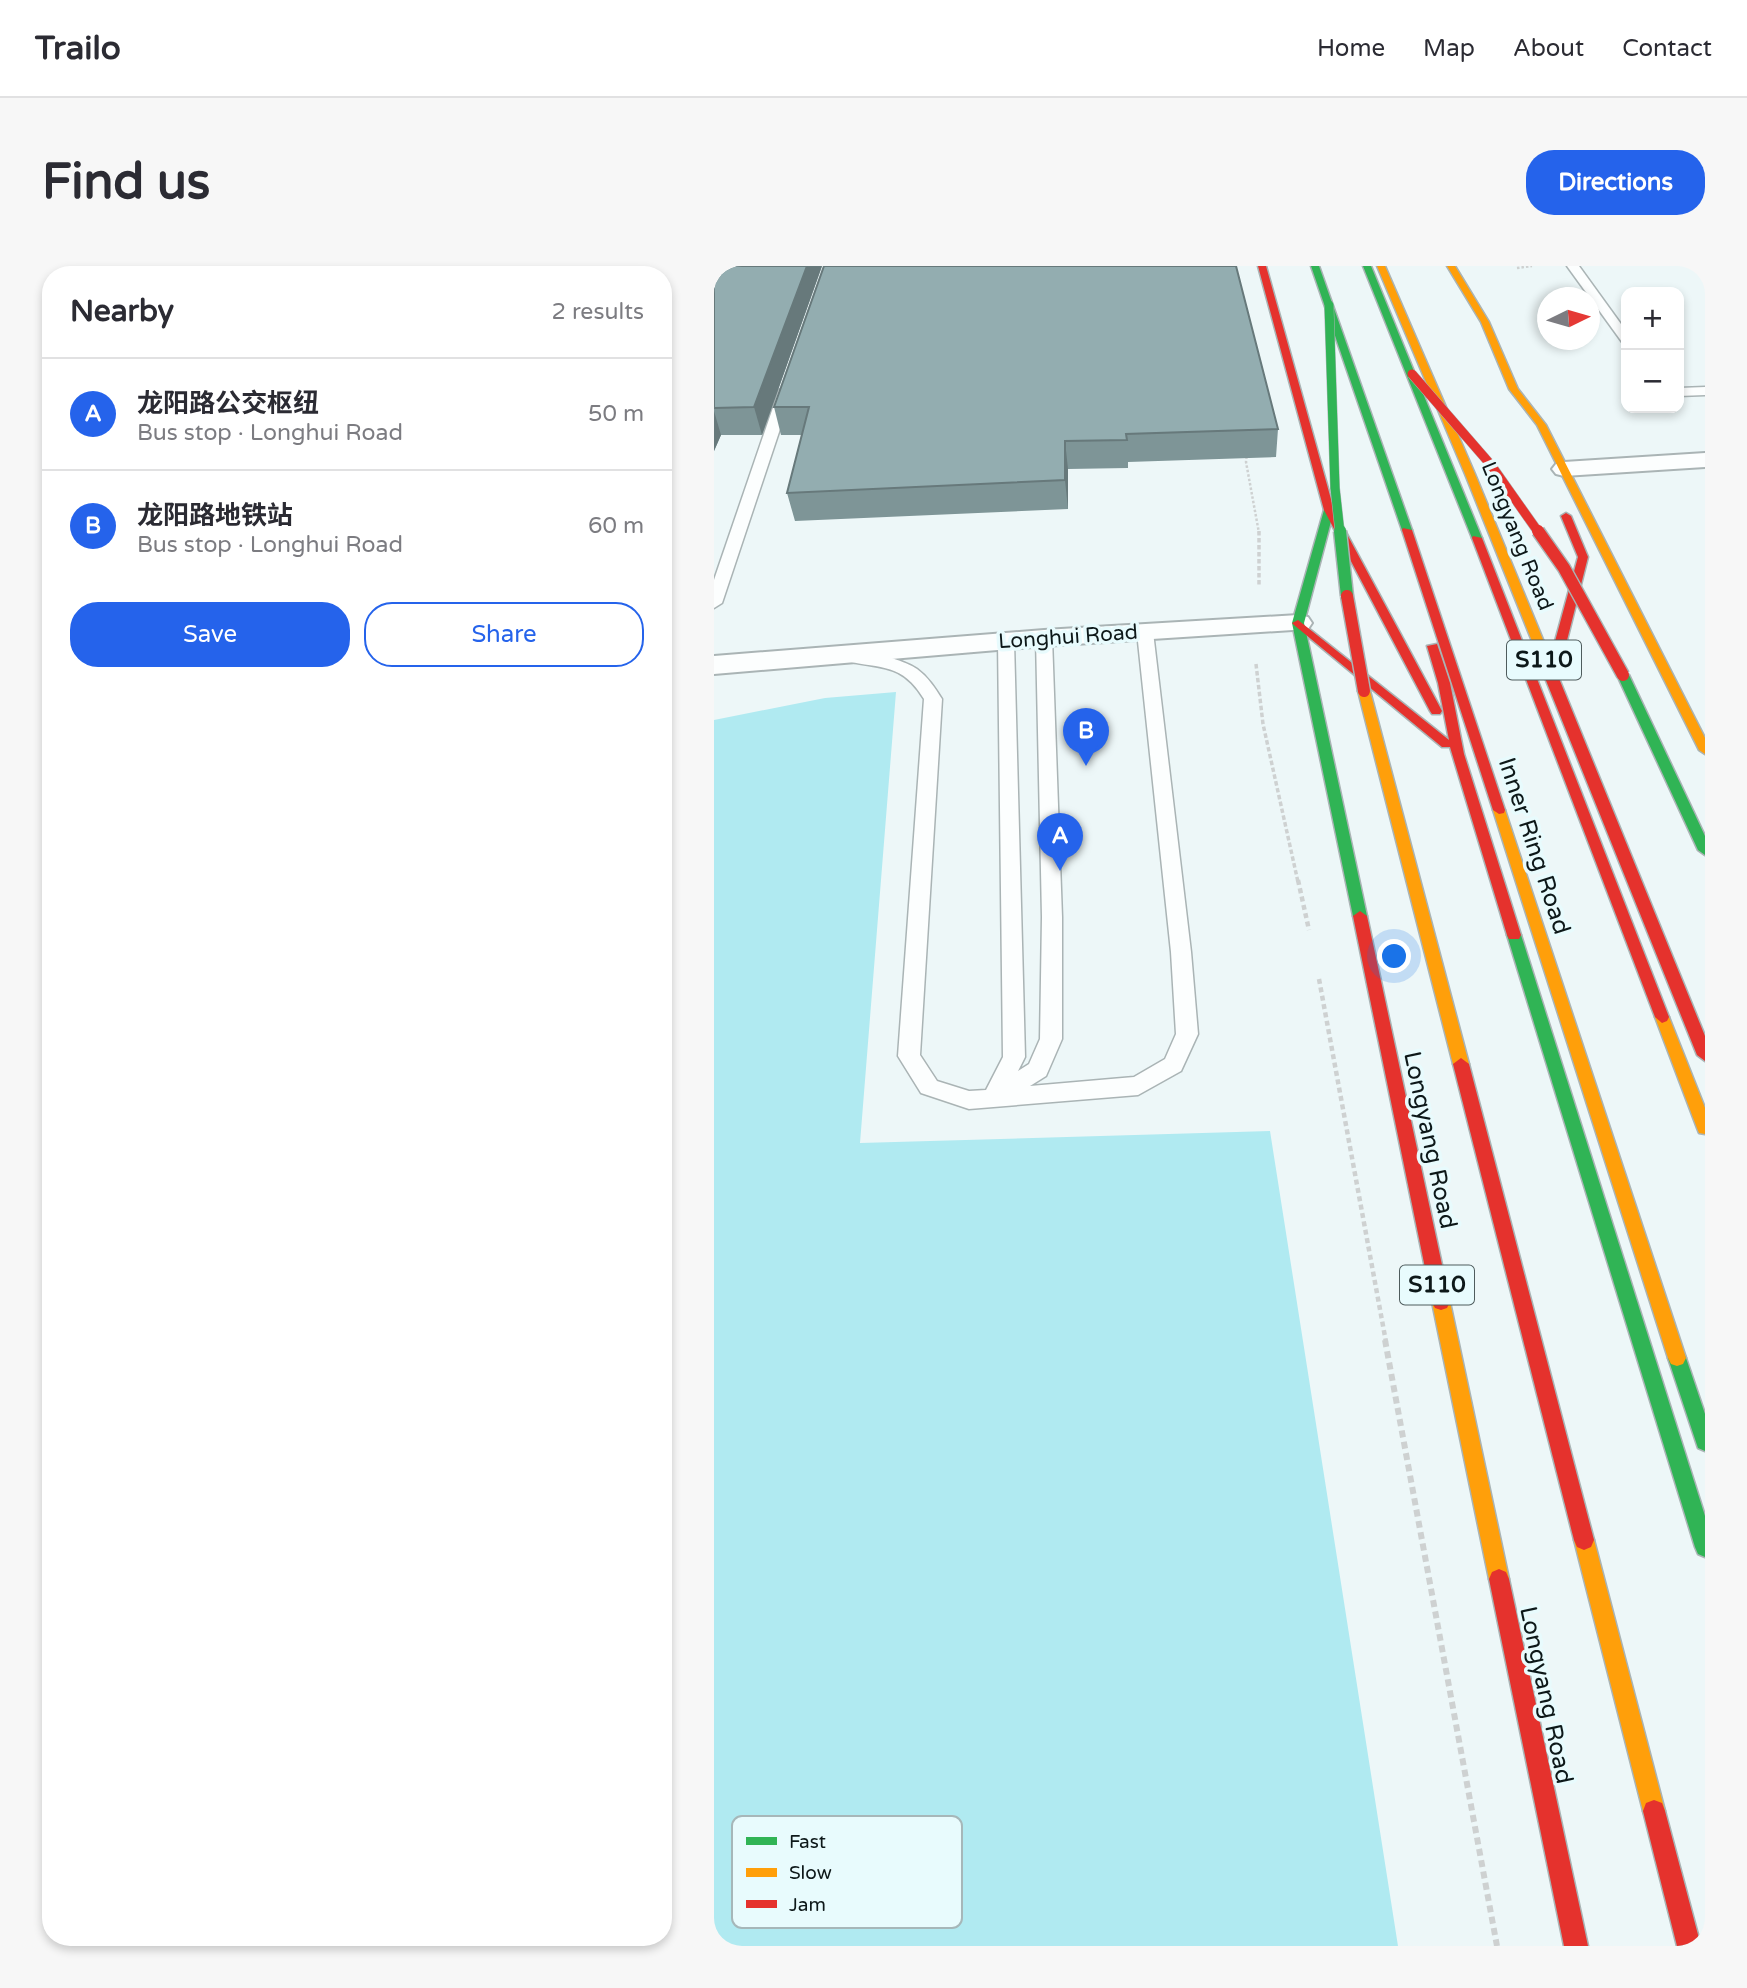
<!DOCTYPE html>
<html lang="en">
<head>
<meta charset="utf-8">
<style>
  body { margin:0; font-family:"Varela Round","Noto Sans SC",sans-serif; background:#f7f7f7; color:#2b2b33 }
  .controls { position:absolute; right:21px; top:21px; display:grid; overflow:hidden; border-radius:14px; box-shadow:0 4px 10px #0003 }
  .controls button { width:63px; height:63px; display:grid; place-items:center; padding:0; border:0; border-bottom:2px solid #e1e1e2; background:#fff; color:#2b2b33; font:35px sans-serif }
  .compass { position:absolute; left:823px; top:21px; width:63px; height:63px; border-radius:50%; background:#fff; box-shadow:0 4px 10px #0003; rotate:85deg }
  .you { position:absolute; left:681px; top:691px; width:24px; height:24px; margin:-18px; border:5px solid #fff; border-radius:50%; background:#1a73e8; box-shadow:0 0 0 10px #1a73e833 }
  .badge { display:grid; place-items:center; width:46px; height:46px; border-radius:50%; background:#2563eb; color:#fff; font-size:23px; font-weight:700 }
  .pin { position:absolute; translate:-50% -58px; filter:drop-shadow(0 2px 4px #0008) }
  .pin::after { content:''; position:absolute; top:37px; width:24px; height:21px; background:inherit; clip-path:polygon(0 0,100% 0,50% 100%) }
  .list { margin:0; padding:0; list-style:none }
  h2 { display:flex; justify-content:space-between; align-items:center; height:91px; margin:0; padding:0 28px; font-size:30px }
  h2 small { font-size:23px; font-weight:400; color:#7c7c81 }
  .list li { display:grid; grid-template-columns:46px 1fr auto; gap:21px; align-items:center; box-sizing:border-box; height:112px; padding:0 28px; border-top:2px solid #e1e1e2 }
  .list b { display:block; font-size:26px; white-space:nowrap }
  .list p { margin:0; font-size:23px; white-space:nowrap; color:#7c7c81 }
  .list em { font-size:23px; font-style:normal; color:#7c7c81 }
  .actions { display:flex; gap:14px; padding:21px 28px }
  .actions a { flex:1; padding:16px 0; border:2px solid #2563eb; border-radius:28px; text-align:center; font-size:24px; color:#2563eb }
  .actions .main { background:#2563eb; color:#fff }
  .map { position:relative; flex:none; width:991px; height:1680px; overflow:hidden; border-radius:28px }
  header { display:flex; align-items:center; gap:42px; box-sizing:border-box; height:98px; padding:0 35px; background:#fff; border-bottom:2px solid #e1e1e2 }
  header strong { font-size:33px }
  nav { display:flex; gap:38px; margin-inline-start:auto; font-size:24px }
  .intro { display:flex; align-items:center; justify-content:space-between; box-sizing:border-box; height:168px; padding:0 42px }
  h1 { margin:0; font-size:49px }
  .button { padding:18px 32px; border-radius:28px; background:#2563eb; color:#fff; font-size:24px; font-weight:700 }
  main { display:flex; gap:42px; padding:0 42px }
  aside { flex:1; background:#fff; border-radius:28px; box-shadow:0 4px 10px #0003 }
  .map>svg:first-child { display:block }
  .green { fill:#b0eaf1 }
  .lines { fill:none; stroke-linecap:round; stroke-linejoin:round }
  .lane-casing { stroke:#aab4b5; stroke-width:3 }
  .street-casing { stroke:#aab4b5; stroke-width:4 }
  .fast-casing { stroke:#aab4b5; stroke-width:3 }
  .slow-casing { stroke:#aab4b5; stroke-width:3 }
  .jam-casing { stroke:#aab4b5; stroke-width:3 }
  .path-far3 { stroke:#ced1d1; stroke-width:2.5; stroke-dasharray:2.5 2; stroke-linecap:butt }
  .path-far2 { stroke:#ced1d1; stroke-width:3.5; stroke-dasharray:4.5 2.5; stroke-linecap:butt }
  .path-far1 { stroke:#ced1d1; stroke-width:4.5; stroke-dasharray:5 3.5; stroke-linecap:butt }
  .path { stroke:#ced1d1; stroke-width:6; stroke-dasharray:7 4.5; stroke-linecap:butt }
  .lane { fill:#fcfefe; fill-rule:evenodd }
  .street { fill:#fcfefe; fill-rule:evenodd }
  .fast { fill:#30b455; fill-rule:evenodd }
  .slow { fill:#ff9f0a; fill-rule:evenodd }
  .jam { fill:#e5322d; fill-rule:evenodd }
  .fast-bridge-far1-casing { stroke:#aab4b5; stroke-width:10; stroke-linecap:butt }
  .fast-bridge-casing { stroke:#aab4b5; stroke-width:15; stroke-linecap:butt }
  .jam-bridge-far1-casing { stroke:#aab4b5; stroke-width:10; stroke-linecap:butt }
  .jam-bridge-casing { stroke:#aab4b5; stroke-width:15; stroke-linecap:butt }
  .fast-bridge-far1 { stroke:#30b455; stroke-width:9 }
  .fast-bridge { stroke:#30b455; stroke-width:12 }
  .jam-bridge-far1 { stroke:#e5322d; stroke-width:9 }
  .jam-bridge { stroke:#e5322d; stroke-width:12 }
  .wall { fill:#7e9597 }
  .shaded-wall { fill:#67797b }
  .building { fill:#93adb0; stroke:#67797b; stroke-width:2 }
  .labels { text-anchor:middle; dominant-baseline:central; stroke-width:7; stroke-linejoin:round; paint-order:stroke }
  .far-street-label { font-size:21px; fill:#0d1819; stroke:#e8fbfd }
  .shield { fill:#e8fbfd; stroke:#4f5c5d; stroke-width:2 }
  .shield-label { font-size:23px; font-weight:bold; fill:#0d1819 }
  .street-label { font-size:24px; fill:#0d1819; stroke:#e8fbfd }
  .key { fill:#e8fbfd; stroke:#a6b7b9; stroke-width:2 }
  .key-label { font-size:19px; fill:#0d1819 }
</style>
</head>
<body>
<header>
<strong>Trailo</strong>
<nav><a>Home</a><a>Map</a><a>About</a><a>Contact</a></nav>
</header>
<div class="intro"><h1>Find us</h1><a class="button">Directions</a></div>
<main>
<aside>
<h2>Nearby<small>2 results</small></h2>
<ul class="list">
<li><span class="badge">A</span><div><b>龙阳路公交枢纽</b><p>Bus stop · Longhui Road</p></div><em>50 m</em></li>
<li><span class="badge">B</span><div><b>龙阳路地铁站</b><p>Bus stop · Longhui Road</p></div><em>60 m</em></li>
</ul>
<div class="actions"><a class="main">Save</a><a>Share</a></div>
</aside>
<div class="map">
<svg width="991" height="1680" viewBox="0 0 991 1680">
  <rect width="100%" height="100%" fill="#edf7f8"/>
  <polygon class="green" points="182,426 146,877 556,865 684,1680 0,1680 0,454 111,432"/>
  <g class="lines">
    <g class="lane-casing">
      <g id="lane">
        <polygon points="853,0 865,0 912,65 912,77 908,76"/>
        <polygon points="72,120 79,124 8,337 0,342 0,314 65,124"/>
        <polygon points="991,121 991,129 965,130 965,122"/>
        <path d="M431 361 439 366 477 686 484 768 467 805 424 829 255 843 207 827 184 790 210 433C188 397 168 403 132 395L130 391C142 379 190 394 203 403 214 411 221 422 228 433L206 789 223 815 255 825 272 824 289 791 284 375 292 370 300 375 311 791 304 805 315 798 326 773 328 651 322 372 330 367 338 372 348 651V773L332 810 316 820 420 811 451 793 462 768 457 686 423 366Z"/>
      </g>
    </g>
    <g class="street-casing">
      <g id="street">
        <polygon points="991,187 991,201 850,210 842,208 838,203 842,198 850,196"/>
        <polygon points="584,349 594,351 598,357 594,363 330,380 0,408 0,390 330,364"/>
      </g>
    </g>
    <g class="fast-casing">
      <g id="fast">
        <polygon points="597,0 605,0 698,264 697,266 688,264"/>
        <polygon points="649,0 657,0 768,272 767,274 758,272"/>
        <polygon points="615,241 620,244 590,357 653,650 646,655 639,650 578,357 610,244"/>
        <polygon points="909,405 915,409 991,570 991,589 984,584 903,409"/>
        <polygon points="800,664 807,669 991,1250 991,1291 984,1288 981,1281 793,669"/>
        <polygon points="963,1084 969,1086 972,1092 991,1148 991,1185 984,1182 954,1092 957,1086"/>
      </g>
    </g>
    <g class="slow-casing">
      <g id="slow">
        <polygon points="663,0 671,0 761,208 844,410 842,412 838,414 832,410 751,208"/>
        <polygon points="733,0 741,0 775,56 804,123 832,159 991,472 991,488 985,484 823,159 795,123 767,56"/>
        <polygon points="650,421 656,425 755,798 747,804 739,798 644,425"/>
        <polygon points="785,540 791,544 972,1092 969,1098 963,1100 957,1098 954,1092 779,544"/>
        <polygon points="948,745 955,751 991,842 991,868 985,867 983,862 941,751"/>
        <polygon points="727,1028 733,1030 736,1036 795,1313 792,1320 785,1323 778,1320 775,1313 718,1036 721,1030"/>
        <polygon points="870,1264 877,1267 880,1274 951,1545 948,1553 940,1556 932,1553 929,1545 860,1274 863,1267"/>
      </g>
    </g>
    <g class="jam-casing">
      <g id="jam">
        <polygon points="544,0 552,0 620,244 728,445 726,448 718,448 716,445 610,244"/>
        <polygon points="852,247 857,250 874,291 844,410 991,770 991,795 983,789 831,412 864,291 847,250"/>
        <polygon points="689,262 698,264 791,544 790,547 785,548 779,544 688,264"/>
        <polygon points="759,270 768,272 955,751 953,755 948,757 941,751 758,272"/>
        <polygon points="584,354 735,474 724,417 713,380 723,378 736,417 750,488 807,669 805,673 795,673 793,669 736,481 728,481 580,359 578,357"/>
        <polygon points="646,645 653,650 736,1036 733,1042 727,1044 721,1042 718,1036 639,650"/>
        <polygon points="747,792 755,798 880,1274 877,1281 870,1284 863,1281 860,1274 739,798"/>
        <polygon points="785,1303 792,1306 795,1313 874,1680 850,1680 775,1313 778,1306"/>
        <polygon points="940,1534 948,1537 951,1545 987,1680 963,1680 929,1545 932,1537"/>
      </g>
    </g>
    <g class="path-far3">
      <polyline points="803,2 818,0"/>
      <polyline points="533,186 532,196 545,267"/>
    </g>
    <g class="path-far2">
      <polyline points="545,265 545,319"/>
      <polyline points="542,398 549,458 584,616"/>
    </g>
    <g class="path-far1">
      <polyline points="584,614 595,664"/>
      <polyline points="605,713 672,1076"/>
    </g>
    <polyline class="path" points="671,1074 783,1680"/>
    <use href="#lane" class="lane"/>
    <use href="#street" class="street"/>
    <use href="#fast" class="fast"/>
    <use href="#slow" class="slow"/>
    <use href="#jam" class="jam"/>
    <g class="fast-bridge-far1-casing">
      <polyline id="fast-bridge-far1" points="615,39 621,222 626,267"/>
    </g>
    <g class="fast-bridge-casing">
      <polyline id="fast-bridge" points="626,265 633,330"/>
    </g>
    <g class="jam-bridge-far1-casing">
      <polyline id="jam-bridge-far1" points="698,108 777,199 825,267"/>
    </g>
    <g class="jam-bridge-casing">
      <g id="jam-bridge">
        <polyline points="824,265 850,302 909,409"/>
        <polyline points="633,330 650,425"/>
      </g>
    </g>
    <use href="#fast-bridge-far1" class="fast-bridge-far1"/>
    <use href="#fast-bridge" class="fast-bridge"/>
    <use href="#jam-bridge-far1" class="jam-bridge-far1"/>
    <use href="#jam-bridge" class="jam-bridge"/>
  </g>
  <g class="wall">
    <polygon points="0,0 108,0 48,169 7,169 0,185"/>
    <polygon points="110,0 564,163 562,191 414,196 414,202 354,203 354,243 81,255 73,227 88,169 67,169 60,141"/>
  </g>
  <g class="shaded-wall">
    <polygon points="93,0 108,0 48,169 40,141"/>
    <polygon points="0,145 7,169 0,185"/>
    <polygon points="351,175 354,203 354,243 351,214"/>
  </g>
  <g class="building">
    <polygon points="0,0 93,0 40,141 0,142"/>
    <polygon points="110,0 522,0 564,163 412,168 413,174 351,175 351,214 73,227 95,141 60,141"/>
  </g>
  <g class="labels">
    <g class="far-street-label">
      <text transform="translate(803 270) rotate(68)">Longyang Road</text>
      <text transform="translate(354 371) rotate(-4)">Longhui Road</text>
    </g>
    <g class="shield">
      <rect x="793" y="374.5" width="74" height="39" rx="5"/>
      <rect x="686" y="999.5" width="74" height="39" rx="5"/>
    </g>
    <g class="shield-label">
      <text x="830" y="394">S110</text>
      <text x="723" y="1019">S110</text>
    </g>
    <g class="street-label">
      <text transform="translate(820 580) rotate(72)">Inner Ring Road</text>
      <text transform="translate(716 874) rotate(78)">Longyang Road</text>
      <text transform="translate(832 1429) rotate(78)">Longyang Road</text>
    </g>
  </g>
  <rect x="18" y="1550" width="230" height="112" rx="10" class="key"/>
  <rect x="32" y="1571" width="31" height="8" fill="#30b455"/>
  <rect x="32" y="1602" width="31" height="9" fill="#ff9f0a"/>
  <rect x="32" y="1634" width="31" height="8" fill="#e5322d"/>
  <g class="key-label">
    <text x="75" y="1582">Fast</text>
    <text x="75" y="1613">Slow</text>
    <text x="75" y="1645">Jam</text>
  </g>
</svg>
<div class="controls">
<button>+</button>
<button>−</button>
</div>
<svg class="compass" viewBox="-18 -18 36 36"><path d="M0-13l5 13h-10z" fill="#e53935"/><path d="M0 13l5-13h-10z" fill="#7c7c81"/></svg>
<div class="you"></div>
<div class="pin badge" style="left:346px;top:605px">A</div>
<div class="pin badge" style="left:372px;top:500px">B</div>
</div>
</main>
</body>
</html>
